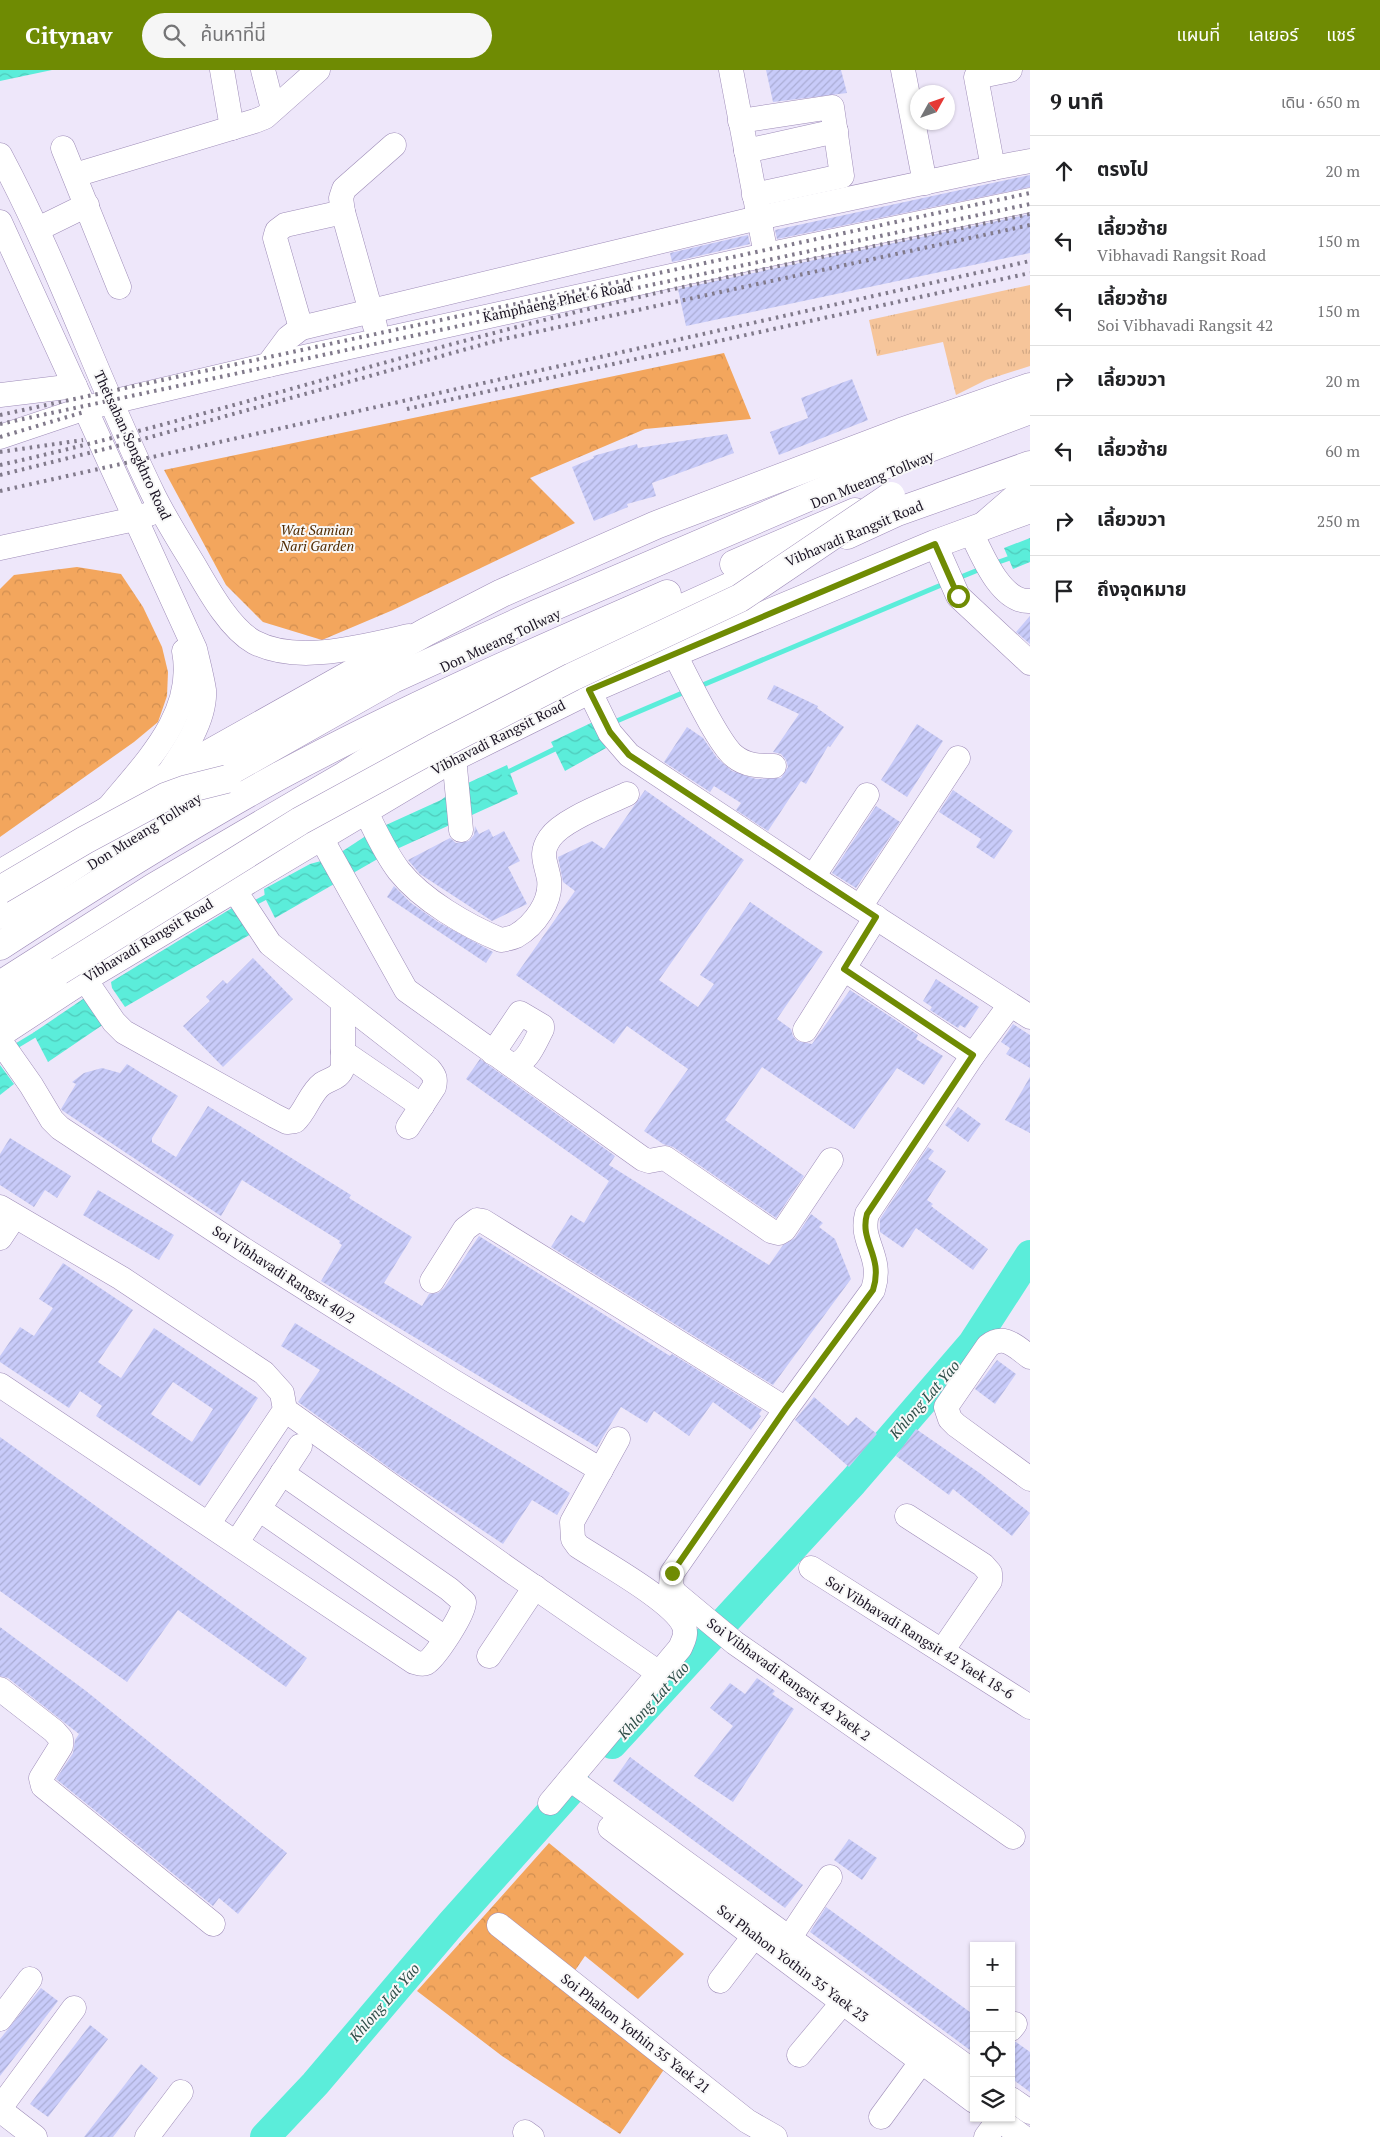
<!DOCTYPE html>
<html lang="th">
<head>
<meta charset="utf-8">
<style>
  body { margin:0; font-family:"PT Serif","Noto Sans Thai",serif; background:#f6f6f6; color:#202124 }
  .controls { position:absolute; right:15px; bottom:15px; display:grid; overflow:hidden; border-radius:0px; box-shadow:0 1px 4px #0004 }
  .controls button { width:45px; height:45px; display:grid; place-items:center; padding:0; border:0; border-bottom:1px solid #e0e0e0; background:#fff; color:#202124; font:25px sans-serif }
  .compass { position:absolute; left:910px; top:15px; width:45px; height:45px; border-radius:50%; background:#fff; box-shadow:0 1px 4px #0004; rotate:50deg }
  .stop { position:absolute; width:15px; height:15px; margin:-11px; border:4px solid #6f8b03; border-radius:50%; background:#fff }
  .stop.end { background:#6f8b03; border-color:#fff; box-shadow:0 1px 5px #0008 }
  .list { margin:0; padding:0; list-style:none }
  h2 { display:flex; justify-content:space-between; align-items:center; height:65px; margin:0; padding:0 20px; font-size:21px }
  h2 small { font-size:16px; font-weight:400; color:#757577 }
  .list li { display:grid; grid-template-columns:32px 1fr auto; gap:15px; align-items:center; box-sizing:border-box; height:70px; padding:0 20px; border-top:1px solid #e0e0e0 }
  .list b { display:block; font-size:19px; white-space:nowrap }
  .list p { margin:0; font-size:16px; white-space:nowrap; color:#757577 }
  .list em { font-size:16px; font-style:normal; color:#757577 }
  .icon { flex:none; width:28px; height:28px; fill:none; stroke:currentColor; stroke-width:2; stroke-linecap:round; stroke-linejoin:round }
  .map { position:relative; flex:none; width:1030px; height:2067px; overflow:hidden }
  header { display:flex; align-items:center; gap:30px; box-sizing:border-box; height:70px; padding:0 25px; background:#6f8b03; color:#fff }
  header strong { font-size:24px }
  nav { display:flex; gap:28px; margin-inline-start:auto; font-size:18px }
  .search { width:350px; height:45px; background:#f6f6f6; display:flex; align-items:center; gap:12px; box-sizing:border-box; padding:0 18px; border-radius:28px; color:#757577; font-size:19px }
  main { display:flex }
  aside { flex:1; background:#fff }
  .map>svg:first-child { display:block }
  .grass { fill:url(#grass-tufts) }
  .forest { fill:url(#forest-crowns) }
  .water { fill:url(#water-waves) }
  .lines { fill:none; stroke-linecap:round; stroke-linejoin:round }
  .stream { stroke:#5bedda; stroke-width:5 }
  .river { stroke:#5bedda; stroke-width:30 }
  .building { fill:url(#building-hatch); fill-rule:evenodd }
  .minor-casing { stroke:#9e8cb8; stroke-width:25 }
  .major-casing { stroke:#9e8cb8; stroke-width:29 }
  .highway-casing { stroke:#9e8cb8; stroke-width:29 }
  .minor { stroke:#fff; stroke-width:24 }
  .major { stroke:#fff; stroke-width:28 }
  .highway { stroke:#fff; stroke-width:28 }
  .rail { stroke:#817a8b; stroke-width:4; stroke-dasharray:2.5 5; stroke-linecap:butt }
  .highway-bridge-casing { stroke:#9e8cb8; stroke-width:29; stroke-linecap:butt }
  .highway-bridge { stroke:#fff; stroke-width:28 }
  .route { stroke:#6f8b03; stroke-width:6 }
  .labels { text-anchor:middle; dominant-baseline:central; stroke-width:4; stroke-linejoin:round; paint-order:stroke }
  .street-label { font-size:14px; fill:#1a1323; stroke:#f8f8f8 }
  .park-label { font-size:14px; font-style:italic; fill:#4f2a00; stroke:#f8f8f8 }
  .water-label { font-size:15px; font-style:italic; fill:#2f4e49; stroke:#f8f8f8 }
</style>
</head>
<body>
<header>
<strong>Citynav</strong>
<div class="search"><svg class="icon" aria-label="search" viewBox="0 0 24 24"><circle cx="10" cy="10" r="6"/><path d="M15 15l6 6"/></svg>ค้นหาที่นี่</div>
<nav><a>แผนที่</a><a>เลเยอร์</a><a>แชร์</a></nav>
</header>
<main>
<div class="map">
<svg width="1030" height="2067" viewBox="0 0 1030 2067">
  <defs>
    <pattern id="grass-tufts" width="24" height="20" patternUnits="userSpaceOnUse" patternTransform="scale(1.25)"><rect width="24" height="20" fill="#f6c59a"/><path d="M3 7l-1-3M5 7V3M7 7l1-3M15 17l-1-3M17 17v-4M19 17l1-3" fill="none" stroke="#d2a884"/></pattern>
    <pattern id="forest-crowns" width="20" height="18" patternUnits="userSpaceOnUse" patternTransform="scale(1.25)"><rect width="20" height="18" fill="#f3a65d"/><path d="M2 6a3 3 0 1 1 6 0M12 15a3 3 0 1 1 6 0" fill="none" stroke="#d08e51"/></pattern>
    <pattern id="water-waves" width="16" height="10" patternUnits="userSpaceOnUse" patternTransform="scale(1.25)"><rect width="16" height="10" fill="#5bedda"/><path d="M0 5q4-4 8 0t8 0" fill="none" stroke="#4fcabb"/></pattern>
    <pattern id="building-hatch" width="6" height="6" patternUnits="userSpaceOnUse" patternTransform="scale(1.25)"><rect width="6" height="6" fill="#c8cbf9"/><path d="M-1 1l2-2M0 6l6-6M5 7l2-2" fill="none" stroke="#abadd5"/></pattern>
  </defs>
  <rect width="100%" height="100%" fill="#eee7fa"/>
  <polygon class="grass" points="1030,215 1030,296 986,310 956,325 943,272 877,286 869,250"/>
  <g class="forest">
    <polygon points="724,283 751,349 645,359 530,408 575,453 393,540 322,570 263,552 226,515 164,400"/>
    <polygon points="77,497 121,504 143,537 162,577 168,602 167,626 158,652 134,672 0,767 0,519 14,505"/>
    <polygon points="549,1773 684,1884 638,1929 585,1886 563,1918 665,1998 620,2064 502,1986 417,1921"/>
  </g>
  <g class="water">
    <polygon points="0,0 52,0 0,11"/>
    <polygon points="1030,468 1030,492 1013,499 1004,478"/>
    <polygon points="593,652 606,678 565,701 551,672"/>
    <polygon points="507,695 518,724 388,783 275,848 265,828 264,819 310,794 332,788 375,760 441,730 457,718"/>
    <polygon points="232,838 251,864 125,937 112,918 111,912"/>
    <polygon points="86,927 104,954 48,992 33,963"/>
    <polygon points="0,995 14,1014 0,1025"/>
  </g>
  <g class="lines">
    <g class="stream">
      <polyline points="993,494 1013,487"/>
      <polyline points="956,509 983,498"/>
      <polyline points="698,617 946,513"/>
      <polyline points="612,653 687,621"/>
      <polyline points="504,704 559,677"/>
      <polyline points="251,835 270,825"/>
      <polyline points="13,978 38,963"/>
    </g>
    <g class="river">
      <polyline points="612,1674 853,1412 973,1273 1030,1185"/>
      <polyline points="265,2067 315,2014 451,1854 576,1714"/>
    </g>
  </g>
  <g class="building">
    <polygon points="766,0 841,0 847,23 773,32"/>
    <polygon points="1030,105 1030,117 777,169 775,160"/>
    <polygon points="1030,144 1030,183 686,256 678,219"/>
    <polygon points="748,165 750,174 672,192 670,183"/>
    <polygon points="852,309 868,350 779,385 770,362 808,348 801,328"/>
    <polygon points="727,364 734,383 652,413 656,426 627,434 628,437 594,451 572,397 594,388 593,386 637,374 638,378"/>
    <polygon points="1030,546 1030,574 1016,562"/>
    <polygon points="774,615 818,636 817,638 844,657 830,677 828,676 806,714 801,711 768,761 736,740 741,733 714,716 710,722 664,692 687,657 703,668 717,688 732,701 756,709 781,708 788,697 786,690 781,684 773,682 799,644 767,629"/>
    <polygon points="917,654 943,671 907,727 881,710"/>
    <polygon points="645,720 744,790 659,910 698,937 714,914 700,905 750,832 823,882 777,949 791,959 793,966 797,971 812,974 850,920 918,965 916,969 943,986 924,1015 897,998 854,1059 762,997 725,1050 804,1106 776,1148 673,1077 663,1074 644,1061 688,999 627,956 614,974 516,905 575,821 563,812 558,787 592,771 604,779"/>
    <polygon points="953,720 1013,761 994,789 976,777 981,769 939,742"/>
    <polygon points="876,736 900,752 856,818 832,803"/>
    <polygon points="475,756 479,764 489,759 493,767 504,761 520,791 508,797 527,834 492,851 420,804 408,790 450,768 456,773 469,771 474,765"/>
    <polygon points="394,816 411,833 438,852 493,882 486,893 387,827"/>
    <polygon points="253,888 293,929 223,997 183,956 210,931 206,927 223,910 227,914"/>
    <polygon points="936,909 979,937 965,958 960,955 958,958 930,940 932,937 923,931"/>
    <polygon points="1013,954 1030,965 1030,998 1006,984 1010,978 1001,972"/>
    <polygon points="480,989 615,1086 609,1095 769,1195 783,1175 795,1168 811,1144 823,1153 819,1157 835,1169 851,1209 773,1315 551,1177 571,1145 584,1153 609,1111 466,1009"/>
    <polygon points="127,994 178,1026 152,1068 152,1072 176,1087 208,1036 351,1125 349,1128 412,1167 384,1213 422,1236 429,1224 438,1223 444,1218 479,1166 670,1286 672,1284 762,1340 759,1344 761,1346 751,1360 713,1332 689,1366 654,1341 647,1353 621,1337 597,1377 321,1211 342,1175 339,1173 340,1171 242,1110 221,1146 63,1041 61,1039 76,1014 72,1012 84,1003 102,998 120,1003"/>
    <polygon points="1030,1007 1030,1063 1005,1050"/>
    <polygon points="958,1037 981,1054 968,1072 945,1055"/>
    <polygon points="10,1068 71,1106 57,1128 45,1120 34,1137 0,1115 0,1084"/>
    <polygon points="928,1077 934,1081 928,1089 946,1101 927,1130 933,1134 931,1136 988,1179 973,1200 916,1158 903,1178 880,1162 880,1149"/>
    <polygon points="98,1120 174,1165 159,1190 83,1145"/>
    <path d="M63 1193 133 1240 98 1292 121 1308 154 1258 258 1328 200 1416 96 1346 102 1336 80 1321 69 1338 0 1292V1286L20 1257 34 1266 53 1238 39 1229ZM173 1312 213 1339 192 1372 151 1344Z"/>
    <polygon points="295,1253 570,1423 557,1445 532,1430 503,1474 395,1402 298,1332 320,1300 281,1276"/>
    <polygon points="997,1290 1016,1304 995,1334 975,1319"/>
    <polygon points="814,1327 848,1356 856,1347 877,1364 849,1397 795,1350"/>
    <polygon points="916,1359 981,1404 1030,1443 1012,1466 953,1419 949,1425 896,1386"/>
    <polygon points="0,1367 307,1588 286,1617 178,1540 127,1612 0,1521"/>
    <polygon points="0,1557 86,1621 287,1783 238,1844 219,1828 213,1836 56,1709 73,1683 75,1670 79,1664 8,1608 0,1606"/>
    <polygon points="757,1608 775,1621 772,1624 794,1639 733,1732 694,1706 733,1656 710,1638 730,1613 745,1624"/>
    <polygon points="630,1687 803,1815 785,1838 613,1711"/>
    <polygon points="849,1769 877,1788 862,1810 834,1790"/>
    <polygon points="826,1837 974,1945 974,1983 810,1862"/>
    <polygon points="41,1918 58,1931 0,2006 0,1969"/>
    <polygon points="90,1955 108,1969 48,2047 30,2034"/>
    <polygon points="1011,1972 1016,1972 1030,1982 1030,2022 1011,2008"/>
    <polygon points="141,1994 158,2008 113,2067 84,2067"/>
  </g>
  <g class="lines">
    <g class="minor-casing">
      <g id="minor">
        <polyline points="222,0 232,58"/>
        <polyline points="263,0 273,39"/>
        <polyline points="731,0 766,185"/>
        <polyline points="903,0 925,113"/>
        <polyline points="1010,0 976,7 993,98 1030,91"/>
        <polyline points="740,51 832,37 842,106 754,125"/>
        <polyline points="63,78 119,217"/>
        <polyline points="746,81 836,61"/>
        <path d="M0 85C59 195 99 314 154 426 166 450 180 472 194 495 208 519 229 558 254 572 297 595 364 576 409 566"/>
        <polyline points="75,105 255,51 265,47 318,0"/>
        <polyline points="343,142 341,128 344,119 394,75"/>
        <path d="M0 152 195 579C198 592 202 607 204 620 206 650 182 684 166 707"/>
        <polyline points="38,159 87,135"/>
        <polyline points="301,258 275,168 277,161 285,155 343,142 375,256"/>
        <polyline points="268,295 288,268 301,258 758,148 993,98"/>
        <polyline points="0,325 75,316"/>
        <polyline points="0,367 86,338 268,295 766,185 1030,130"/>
        <path d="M970 460C981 482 1000 533 1030 531"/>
        <polyline points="935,474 958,526 1030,593"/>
        <polyline points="0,478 135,449 149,444"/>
        <path d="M674 583C686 605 717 672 734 686 746 696 760 696 774 696"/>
        <polyline points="589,620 610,663 629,685 813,807 1030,947"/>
        <polyline points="454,687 461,760"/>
        <path d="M109 737C146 692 196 644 184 581"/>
        <path d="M365 740C375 760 385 783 399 801 422 830 467 856 501 870 506 869 512 868 516 866 535 855 552 831 549 809 546 792 539 784 550 768 562 750 606 734 627 724"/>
        <polyline points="320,766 406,920 643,1089 649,1091 665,1088 771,1161 779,1163 784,1160 831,1090"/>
        <polyline points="813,807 867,725"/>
        <polyline points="860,837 958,688"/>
        <polyline points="844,899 973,985"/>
        <path d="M84 908 114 952 124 962 275 1046 287 1052 295 1051C306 1041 310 1023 322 1014 331 1008 339 1009 343 997V932L270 874 233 818"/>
        <path d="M343 932 429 999C435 1006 436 1009 434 1017L408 1057"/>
        <path d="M1010 935 973 985 867 1144C859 1172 884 1186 873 1220L786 1339 672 1503 671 1516 675 1523 735 1573 1013 1767"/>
        <polyline points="805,960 876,847"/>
        <polyline points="0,971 31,1015 52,1050 60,1058 243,1179 451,1310 601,1400"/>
        <polyline points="343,982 422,1036"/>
        <path d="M493 983 520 943 542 956V959C535 972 526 997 510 994"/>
        <polyline points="0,1137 121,1208 264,1303 282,1323 285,1340 209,1453"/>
        <polyline points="0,1168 14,1147"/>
        <polyline points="432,1211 465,1159 477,1150 483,1151 786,1339"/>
        <path d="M1030 1287C1016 1277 1004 1263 988 1276L946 1337 950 1349 956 1355 1030 1409"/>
        <path d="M0 1315 414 1592C419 1593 422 1595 426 1593 435 1588 466 1541 464 1532L449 1519 282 1403"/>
        <polyline points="285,1340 511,1501 659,1603"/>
        <polyline points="259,1439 445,1568"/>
        <polyline points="907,1446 983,1495 990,1503 990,1511 942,1581"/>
        <polyline points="237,1472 300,1376"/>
        <polyline points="811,1498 1030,1637"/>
        <polyline points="489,1586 535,1517"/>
        <polyline points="0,1619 54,1661 61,1669 61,1676 41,1708 43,1716 213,1854"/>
        <polyline points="570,1709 974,2002"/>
        <path d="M550 1733 680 1578C683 1571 687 1565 684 1556 675 1532 602 1492 578 1476L573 1469 572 1452 618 1369"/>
        <polyline points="610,1758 974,2031"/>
        <polyline points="499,1855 747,2051 775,2067"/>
        <polyline points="790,1867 830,1807"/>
        <polyline points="720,1911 755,1865"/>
        <polyline points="0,1949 30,1909"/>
        <polyline points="1011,1959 1015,1954"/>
        <polyline points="799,1985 844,1931"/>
        <polyline points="1011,2029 1030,2042"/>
        <polyline points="0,2038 74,1938"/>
        <polyline points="0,2040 35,2067"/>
        <polyline points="881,2047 922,1991"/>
        <polyline points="997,2048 1023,2067"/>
        <polyline points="525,2062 532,2067"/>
        <polyline points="147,2067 181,2022"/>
        <polyline points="986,2067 999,2049"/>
      </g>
    </g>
    <g class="major-casing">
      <g id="major">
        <polyline points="0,804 105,742 426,562 502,523 656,455 901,362 1030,317"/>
        <polyline points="0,963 84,908 454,687 589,620 674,583 935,474 1030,439"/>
      </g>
    </g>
    <g class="highway-casing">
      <g id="highway">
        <polyline points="986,454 1030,416"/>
        <polyline points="847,465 897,442 1030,395"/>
        <polyline points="734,494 855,442"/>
        <polyline points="392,701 440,695"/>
        <polyline points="202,717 393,609 536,544 874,399 1030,340"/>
        <polyline points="120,776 222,713"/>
        <polyline points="0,845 132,757"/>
        <path d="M0 876C91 817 184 758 279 706 405 638 536 581 667 524"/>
        <polyline points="0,915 154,817 344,706 422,656 771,498"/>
        <polyline points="0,941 59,901"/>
      </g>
    </g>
    <use href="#minor" class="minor"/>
    <use href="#major" class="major"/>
    <use href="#highway" class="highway"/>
    <g class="rail">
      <polyline points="407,339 1030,203"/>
      <polyline points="0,345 1030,123"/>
      <polyline points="0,354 1030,134"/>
      <polyline points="0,367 84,342"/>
      <polyline points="0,382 83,370"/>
      <path d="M0 395C166 358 329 306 494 263 671 216 851 181 1030 144"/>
      <polyline points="0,405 129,373 499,270 1030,155"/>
      <polyline points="0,421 1030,191"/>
    </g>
    <g class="highway-bridge-casing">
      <g id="highway-bridge">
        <polyline points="0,820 85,770 165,727 187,719 227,709"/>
        <polyline points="59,901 300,751 434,678 572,607 740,528 891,426"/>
      </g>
    </g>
    <use href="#highway-bridge" class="highway-bridge"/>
  </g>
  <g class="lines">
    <path class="route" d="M672 1503 786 1338 873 1220C884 1186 859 1172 867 1144L973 985 844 899 876 847 629 685 610 662 589 620 935 474 958 526"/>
  </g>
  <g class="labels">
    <g class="street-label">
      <text transform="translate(557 231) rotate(-12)">Kamphaeng Phet 6 Road</text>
      <text transform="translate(133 375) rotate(65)">Thetsaban Songkhro Road</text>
      <text transform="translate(872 409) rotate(-22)">Don Mueang Tollway</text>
      <text transform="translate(854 463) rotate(-23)">Vibhavadi Rangsit Road</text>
      <text transform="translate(500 570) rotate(-25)">Don Mueang Tollway</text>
      <text transform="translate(498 667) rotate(-27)">Vibhavadi Rangsit Road</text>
      <text transform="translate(144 761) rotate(-32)">Don Mueang Tollway</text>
      <text transform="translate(148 870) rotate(-31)">Vibhavadi Rangsit Road</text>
      <text transform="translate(284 1204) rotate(33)">Soi Vibhavadi Rangsit 40/2</text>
      <text transform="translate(920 1567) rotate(32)">Soi Vibhavadi Rangsit 42 Yaek 18-6</text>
      <text transform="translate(789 1609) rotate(36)">Soi Vibhavadi Rangsit 42 Yaek 2</text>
      <text transform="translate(793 1893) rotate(37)">Soi Phahon Yothin 35 Yaek 23</text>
      <text transform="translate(636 1963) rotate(38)">Soi Phahon Yothin 35 Yaek 21</text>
    </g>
    <g class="park-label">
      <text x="317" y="459">Wat Samian<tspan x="317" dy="16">Nari Garden</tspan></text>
    </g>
    <g class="water-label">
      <text transform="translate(924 1329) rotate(-49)">Khlong Lat Yao</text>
      <text transform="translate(653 1630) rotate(-48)">Khlong Lat Yao</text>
      <text transform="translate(384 1932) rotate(-49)">Khlong Lat Yao</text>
    </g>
  </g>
</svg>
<div class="controls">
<button>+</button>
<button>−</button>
<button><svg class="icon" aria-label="locate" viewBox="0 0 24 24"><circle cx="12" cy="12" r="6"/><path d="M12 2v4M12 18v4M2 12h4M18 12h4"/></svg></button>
<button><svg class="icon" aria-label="layers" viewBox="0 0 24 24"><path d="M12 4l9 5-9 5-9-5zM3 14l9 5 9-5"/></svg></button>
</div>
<svg class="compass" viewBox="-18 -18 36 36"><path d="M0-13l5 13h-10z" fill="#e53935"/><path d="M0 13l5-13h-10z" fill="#757577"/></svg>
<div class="stop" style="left:958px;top:526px"></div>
<div class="stop end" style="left:672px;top:1503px"></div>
</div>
<aside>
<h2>9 นาที<small>เดิน · 650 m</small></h2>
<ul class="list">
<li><svg class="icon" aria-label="ahead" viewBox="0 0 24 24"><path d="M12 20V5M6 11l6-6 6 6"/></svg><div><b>ตรงไป</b></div><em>20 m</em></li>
<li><svg class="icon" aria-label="left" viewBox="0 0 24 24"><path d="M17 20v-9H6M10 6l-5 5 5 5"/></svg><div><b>เลี้ยวซ้าย</b><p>Vibhavadi Rangsit Road</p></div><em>150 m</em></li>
<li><svg class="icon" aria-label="left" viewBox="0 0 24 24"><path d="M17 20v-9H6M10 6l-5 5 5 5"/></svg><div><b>เลี้ยวซ้าย</b><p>Soi Vibhavadi Rangsit 42</p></div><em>150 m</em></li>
<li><svg class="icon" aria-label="right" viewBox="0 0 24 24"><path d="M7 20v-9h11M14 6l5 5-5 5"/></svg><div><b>เลี้ยวขวา</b></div><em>20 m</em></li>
<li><svg class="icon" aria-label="left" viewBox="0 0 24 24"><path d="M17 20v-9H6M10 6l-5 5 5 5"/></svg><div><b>เลี้ยวซ้าย</b></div><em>60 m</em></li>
<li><svg class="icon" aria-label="right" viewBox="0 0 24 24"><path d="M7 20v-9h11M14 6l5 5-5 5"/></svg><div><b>เลี้ยวขวา</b></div><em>250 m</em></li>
<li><svg class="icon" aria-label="arrive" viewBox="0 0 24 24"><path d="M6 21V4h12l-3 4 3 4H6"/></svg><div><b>ถึงจุดหมาย</b></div></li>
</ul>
</aside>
</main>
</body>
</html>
